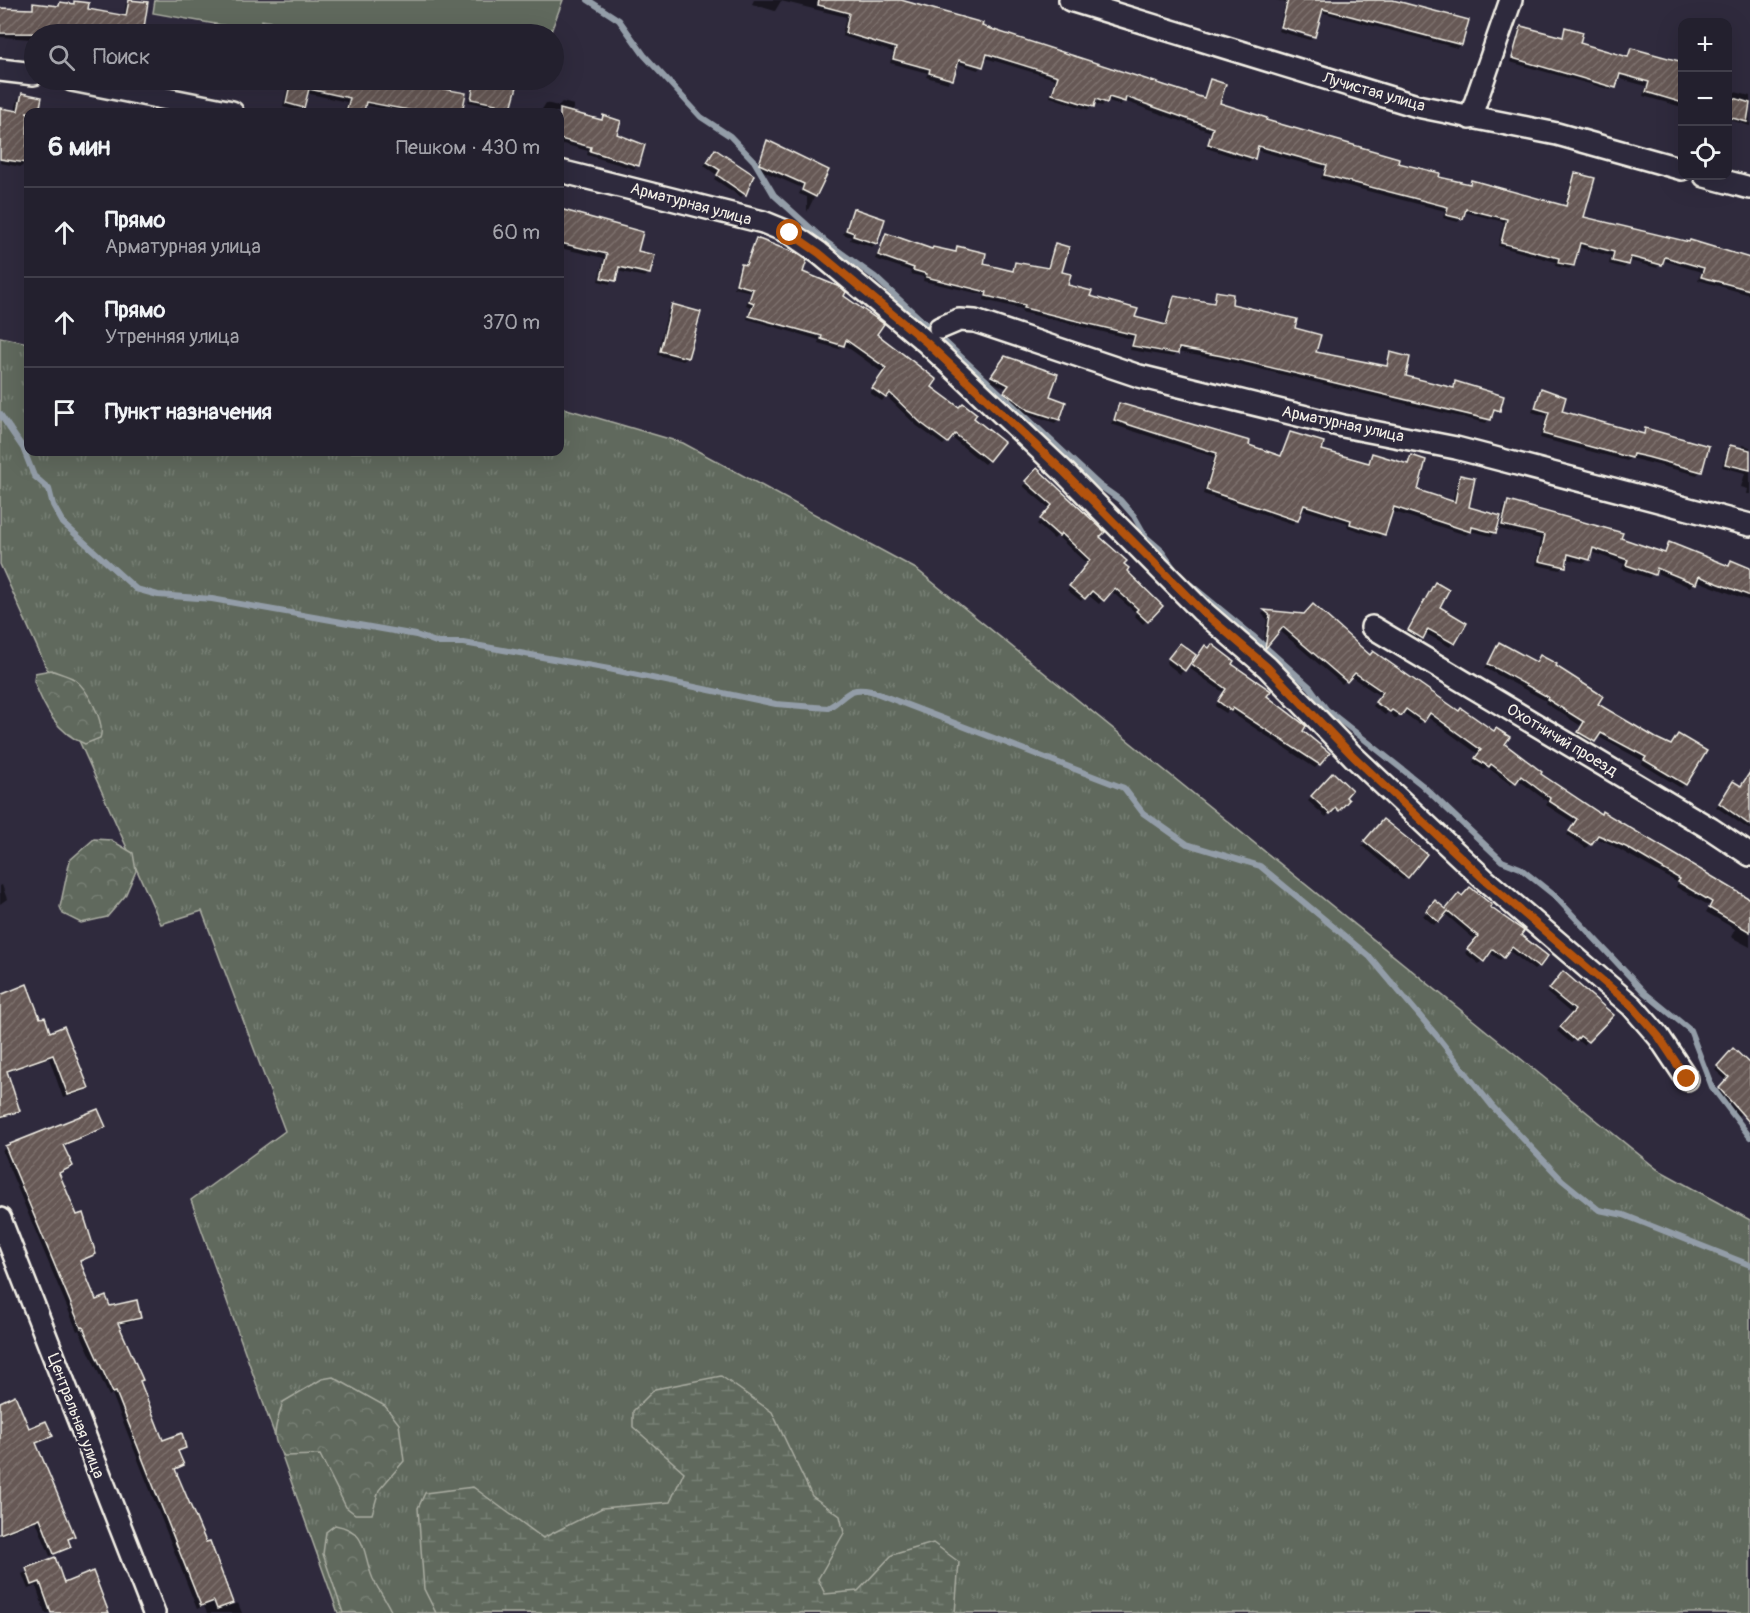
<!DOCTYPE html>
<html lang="ru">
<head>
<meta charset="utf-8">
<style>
  body { margin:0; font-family:Pangolin,sans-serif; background:#2f2d3a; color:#f1f3f6 }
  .controls { position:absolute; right:18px; top:18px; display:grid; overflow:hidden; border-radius:12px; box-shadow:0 6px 24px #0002 }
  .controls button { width:54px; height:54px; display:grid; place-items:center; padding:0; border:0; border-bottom:2px solid #403e4a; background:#23202e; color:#f1f3f6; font:30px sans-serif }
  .stop { position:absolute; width:18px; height:18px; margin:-14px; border:4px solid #b45309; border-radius:50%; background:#fff }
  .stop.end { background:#b45309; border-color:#fff; box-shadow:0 2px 6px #0008 }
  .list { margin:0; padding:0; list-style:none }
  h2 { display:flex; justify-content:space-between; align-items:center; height:78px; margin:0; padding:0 24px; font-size:26px }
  h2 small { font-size:20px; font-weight:400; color:#a3a3aa }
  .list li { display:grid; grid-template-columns:39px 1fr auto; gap:18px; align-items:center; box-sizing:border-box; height:90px; padding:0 24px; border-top:2px solid #403e4a }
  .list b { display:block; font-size:22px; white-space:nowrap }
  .list p { margin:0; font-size:20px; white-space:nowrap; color:#a3a3aa }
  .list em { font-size:20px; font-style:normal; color:#a3a3aa }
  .icon { flex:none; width:33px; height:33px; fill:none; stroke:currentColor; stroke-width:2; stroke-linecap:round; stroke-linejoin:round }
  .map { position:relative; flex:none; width:1750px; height:1613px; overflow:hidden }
  .search { position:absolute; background:#23202e; box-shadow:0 6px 24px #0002; left:24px; top:24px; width:540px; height:66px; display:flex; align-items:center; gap:15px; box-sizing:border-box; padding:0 21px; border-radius:33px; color:#a3a3aa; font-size:22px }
  .panel { position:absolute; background:#23202e; box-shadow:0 6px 24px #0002; left:24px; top:108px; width:540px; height:348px; border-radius:12px }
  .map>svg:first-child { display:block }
  .grass { fill:url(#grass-tufts); stroke:#aaada2; stroke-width:1.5 }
  .forest { fill:url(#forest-crowns); stroke:#aaada2; stroke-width:1.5 }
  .wetland { fill:url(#wetland-marsh); stroke:#aaada2; stroke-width:1.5 }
  .garden { fill:#60695d; stroke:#aaada2; stroke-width:1.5 }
  .shadow { fill:#0007 }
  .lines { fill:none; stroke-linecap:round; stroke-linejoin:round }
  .stream { stroke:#939da8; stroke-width:6 }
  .building { fill:url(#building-hatch); stroke:#f4f1e8; stroke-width:1.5 }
  .street-casing { stroke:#f4f1e8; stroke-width:26 }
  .street { stroke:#2f2a3d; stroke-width:21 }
  .route { stroke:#b45309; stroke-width:8 }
  .labels { text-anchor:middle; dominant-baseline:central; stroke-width:5; stroke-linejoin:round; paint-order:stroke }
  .street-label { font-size:16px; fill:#f4f1e8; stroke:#2f2a3d }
</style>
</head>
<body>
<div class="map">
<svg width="1750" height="1613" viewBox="0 0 1750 1613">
  <defs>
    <pattern id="grass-tufts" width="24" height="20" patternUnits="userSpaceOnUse" patternTransform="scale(1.5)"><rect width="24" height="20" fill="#60695d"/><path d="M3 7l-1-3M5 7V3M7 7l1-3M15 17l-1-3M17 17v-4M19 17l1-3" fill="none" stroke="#777f74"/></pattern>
    <pattern id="forest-crowns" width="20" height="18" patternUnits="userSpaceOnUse" patternTransform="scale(1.5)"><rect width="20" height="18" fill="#60695d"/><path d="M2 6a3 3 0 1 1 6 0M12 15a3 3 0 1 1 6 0" fill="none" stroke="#777f74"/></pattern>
    <pattern id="wetland-marsh" width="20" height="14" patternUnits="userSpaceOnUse" patternTransform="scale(1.5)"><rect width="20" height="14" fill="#60695d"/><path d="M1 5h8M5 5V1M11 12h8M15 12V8" fill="none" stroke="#777f74"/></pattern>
    <pattern id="building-hatch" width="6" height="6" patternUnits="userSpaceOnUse" patternTransform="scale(1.5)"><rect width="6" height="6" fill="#665854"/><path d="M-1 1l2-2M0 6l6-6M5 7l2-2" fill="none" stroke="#7c706d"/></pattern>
  </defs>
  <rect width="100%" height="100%" fill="#2f2a3d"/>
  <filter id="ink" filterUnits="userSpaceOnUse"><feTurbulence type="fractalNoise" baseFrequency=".0167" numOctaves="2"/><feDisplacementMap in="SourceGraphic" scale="12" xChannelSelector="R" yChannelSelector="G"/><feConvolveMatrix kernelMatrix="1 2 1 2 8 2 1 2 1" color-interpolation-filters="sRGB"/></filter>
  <g filter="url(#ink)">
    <polygon class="grass" points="0,337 28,343 28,452 560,452 560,407 683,443 916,569 1657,1169 1750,1220 1750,1613 338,1613 191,1200 285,1131 202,911 161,924 0,564"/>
    <g class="forest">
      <path d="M51 670C58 673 67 675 74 679 87 688 106 723 100 738L85 744C57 733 44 708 34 681L35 673Z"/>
      <polygon points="94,839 111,840 133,853 136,871 125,896 107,917 81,923 63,914 60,907 70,860"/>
      <path d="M333 1377 385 1406 399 1424 404 1461 379 1490 372 1514H355L346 1507 320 1455 284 1456C268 1438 277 1423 283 1402L322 1379Z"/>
      <path d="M335 1525C369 1531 362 1554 373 1579 379 1591 387 1601 392 1613H343L323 1554 326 1532Z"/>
    </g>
    <polygon class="wetland" points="721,1376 772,1412 812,1496 840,1516 844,1533 818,1579 825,1594 858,1591 892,1555 933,1543 959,1562 955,1613 436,1613 424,1589 418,1508 425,1493 473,1487 543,1538 602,1508 670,1502 684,1472 633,1427 633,1411 655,1389"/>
    <polygon class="garden" points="155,0 563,0 550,34 312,34 313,29 262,20 259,34 232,34 232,27 153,13"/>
    <g class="shadow">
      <polygon points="0,0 0,10 30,10 34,5 57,7 60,4 72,5 75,3 86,10 124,18 126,4 130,0 143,25 147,29 178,34 34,34 34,39 0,37"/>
      <polygon points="754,0 900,0 1202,98 1210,81 1219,104 1264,121 1438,178 1469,185 1472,182 1564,207 1572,178 1576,174 1582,218 1750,259 1750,295 1698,280 1701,272 1662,260 1657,268 1630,261 1624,268 1609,264 1611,256 1577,247 1573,266 1569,269 1555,266 1556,262 1498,246 1504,222 1464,212 1458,222 1443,218 1445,211 1321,179 1324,169 1256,150 1250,162 1206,148 1211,132 1124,101 1120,105 1106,100 1102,106 1093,103 1089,110 1050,97 1055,79 985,58 978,70 956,63 948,83 926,77 928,73 890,63 893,52 842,36 846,17 781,1 775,11 752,4"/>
      <polygon points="1277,0 1395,0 1461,44 1457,48 1320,12 1314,35 1279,26 1286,3"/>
      <polygon points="1522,27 1561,38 1566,29 1579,44 1626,58 1632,49 1682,64 1682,107 1643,96 1646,86 1617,78 1611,90 1510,62 1518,31"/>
      <polygon points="1279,28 1312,38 1310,40 1278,31"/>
      <polygon points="280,30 301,34 276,34"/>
      <polygon points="196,32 208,34 193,34"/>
      <polygon points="259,80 360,80 385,85 390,80 464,95 461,112 399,112 364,105 362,112 344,112 347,102 306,93 303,107 299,111 283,107 287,89 258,83"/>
      <polygon points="474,80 516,84 511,105 541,111 546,103 558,106 562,102 574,105 571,114 599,121 604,117 637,165 634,169 587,155 588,151 563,144 560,150 560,112 492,112 493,107 468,102"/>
      <polygon points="1728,90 1750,96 1750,126 1728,119"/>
      <polygon points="22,95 38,112 43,112 28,112 28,148 26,147 25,163 21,167 0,163 0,109 15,112 18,99"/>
      <polygon points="767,142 827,171 807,212 807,197 799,194 802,188 756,168"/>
      <polygon points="712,154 744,194 741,197 714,179 717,175 704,166"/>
      <polygon points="853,210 876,243 872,247 850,240 851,237 843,234"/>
      <polygon points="560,211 641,233 636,252 649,273 645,277 617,271 610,284 598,281 604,258 560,248"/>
      <polygon points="886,235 931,250 953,253 957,248 982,265 1011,272 1016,262 1046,269 1052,249 1055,245 1061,273 1066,286 1134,318 1164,326 1170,302 1174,298 1212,305 1217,293 1230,305 1293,329 1315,353 1385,368 1391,354 1404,377 1451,389 1456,383 1499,410 1492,413 1486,423 1217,359 1177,352 1173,357 1130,350 1132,339 1021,312 1022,309 984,300 985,295 923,281 924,277 910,274 911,271 875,259"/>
      <polygon points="756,240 801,273 843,296 875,335 930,387 1002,442 988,460 984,464 951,437 943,445 917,426 886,396 882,401 870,393 883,373 843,344 839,349 818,343 819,340 747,319 751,307 746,305 751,292 734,288 738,269 744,266"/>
      <polygon points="672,306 687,358 683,361 657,355 668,310"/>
      <polygon points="1005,358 1048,397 1059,419 1055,423 1026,413 1002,396 1007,389 989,380"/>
      <polygon points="1542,390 1560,412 1642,435 1646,429 1700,471 1697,475 1630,458 1627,461 1540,438 1546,416 1532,412"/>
      <polygon points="1120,404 1280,457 1290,433 1320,451 1367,464 1372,455 1406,465 1411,457 1416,491 1452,503 1457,481 1460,477 1468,508 1495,533 1491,536 1470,531 1466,535 1391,511 1380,538 1347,527 1348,523 1301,509 1293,524 1203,494 1214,457 1111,424"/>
      <polygon points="1743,445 1750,447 1750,494 1747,494 1748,489 1741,487 1745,473 1722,467 1727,450 1730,446 1740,449"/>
      <polygon points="1037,470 1122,564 1125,571 1161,606 1143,624 1134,615 1136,613 1111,591 1099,604 1087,594 1081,601 1067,590 1088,565 1057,536 1054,539 1037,524 1050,509 1023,486"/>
      <polygon points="1508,503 1663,554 1669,544 1727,567 1732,562 1750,569 1750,601 1695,580 1690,587 1654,572 1649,578 1622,569 1624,564 1591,552 1585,563 1566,559 1560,570 1536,565 1541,539 1499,529 1504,507"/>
      <polygon points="1435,584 1437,607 1465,623 1450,647 1425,633 1418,641 1405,634"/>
      <polygon points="1265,611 1304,616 1370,656 1503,744 1539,774 1600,815 1750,908 1750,947 1731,937 1735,929 1706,912 1710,906 1676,887 1678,883 1606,842 1594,838 1586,848 1567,835 1574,823 1546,805 1548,802 1517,779 1511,785 1487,767 1484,770 1473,762 1478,754 1426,716 1419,724 1402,712 1396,719 1388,712 1385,715 1373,706 1380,696 1350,676 1342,684 1279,630 1263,649 1267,619 1262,614"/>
      <polygon points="1499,644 1535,663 1540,656 1596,705 1671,746 1705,752 1685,784 1681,788 1642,764 1643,761 1597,736 1591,745 1576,736 1581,726 1545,703 1546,701 1485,668"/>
      <polygon points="1176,649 1184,670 1180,674 1166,663"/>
      <polygon points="1202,651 1265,697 1301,731 1319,764 1315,768 1229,711 1226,713 1215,706 1224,693 1189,668"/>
      <polygon points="1333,774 1347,800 1334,813 1331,811 1326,817 1308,801"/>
      <polygon points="1750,781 1750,830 1716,807 1733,783 1740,788"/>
      <polygon points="1380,824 1406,877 1403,880 1362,846"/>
      <polygon points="2,885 7,899 0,904 0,886"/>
      <polygon points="1432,905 1446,911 1488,907 1519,936 1538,967 1534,970 1508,950 1500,960 1489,952 1479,964 1465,953 1475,940 1444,913 1434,925 1423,916"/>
      <polygon points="1560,977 1611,1015 1583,1045 1576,1039 1571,1043 1557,1031 1573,1015 1547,993"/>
      <polygon points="0,997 40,1020 87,1088 83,1092 63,1098 49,1058 8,1072 19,1110 0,1119"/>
      <polygon points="1733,1050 1750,1066 1750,1106 1738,1116 1716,1093 1727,1081 1715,1070"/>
      <polygon points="104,1127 62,1147 71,1166 58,1174 95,1253 79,1262 95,1302 139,1317 135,1321 118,1325 162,1442 185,1447 177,1452 182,1465 174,1470 205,1544 209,1543 232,1605 238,1603 242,1613 207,1613 204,1606 197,1609 112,1394 109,1396 79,1330 77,1331 2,1151 6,1147"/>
      <polygon points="0,1403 28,1430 51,1436 35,1445 73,1536 67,1540 69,1546 66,1550 50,1556 36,1521 0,1536"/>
      <polygon points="54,1559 63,1584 108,1613 45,1613 36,1586 28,1589 22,1574"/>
    </g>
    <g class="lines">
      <g class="stream">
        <polyline points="588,0 619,20 644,55 701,117 730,136 754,161 774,195 826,242 875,277 1099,485 1120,500 1134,516 1146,537 1160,549 1175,570"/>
        <path d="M0 414 23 448 34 476 49 489 53 505 63 523 136 589 158 595 212 599 416 635 439 643H464L609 669 776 704 828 708C848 697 845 686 871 691L1124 788 1143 813 1187 844 1260 866 1370 957 1436 1035 1492 1106 1562 1180 1599 1210 1624 1215 1750 1265"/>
        <polyline points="1191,585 1253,636 1310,687 1326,709 1422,785 1502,861 1520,868 1555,896 1645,993 1690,1030 1712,1087 1750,1137"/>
      </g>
    </g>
    <g class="building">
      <polygon points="129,0 148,2 143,34 0,33 0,8 33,9 33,3 59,6 60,2 74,4 74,1 89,3 88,9 126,16"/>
      <polygon points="819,0 901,0 983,23 982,26 1204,98 1210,79 1226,84 1220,103 1267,118 1266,120 1399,158 1398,163 1440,173 1439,177 1470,184 1471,180 1566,206 1575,173 1595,178 1584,217 1689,242 1690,240 1750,258 1750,290 1701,277 1704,268 1665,257 1662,265 1631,257 1629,265 1612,261 1614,252 1580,243 1574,266 1558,263 1559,258 1501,243 1507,219 1466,209 1463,219 1446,215 1448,207 1324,175 1327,165 1258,146 1255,159 1208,144 1213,128 1126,97 1125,102 1109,97 1107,103 1096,99 1094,107 1052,94 1058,76 987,54 983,67 959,60 953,80 929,73 930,69 893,59 896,48 845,33 849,13 818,5"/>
      <polygon points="1288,0 1393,0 1469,20 1462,45 1323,9 1315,37 1281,27"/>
      <polygon points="1521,26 1563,37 1565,27 1583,32 1580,43 1628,57 1631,48 1683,62 1683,103 1646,92 1649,82 1620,74 1616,88 1512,58"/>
      <polygon points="291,80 367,80 388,84 389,80 394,80 466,93 462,112 419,112 366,102 364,112 346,112 350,98 309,89 304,108 286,103"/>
      <polygon points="475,80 506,80 518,83 510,112 494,112 496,104 471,99"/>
      <polygon points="22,93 42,97 39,112 26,112 28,113 26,163 0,159 0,108 18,111"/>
      <polygon points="1728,96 1750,103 1747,122 1728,117"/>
      <polygon points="560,109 602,120 603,115 621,121 617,134 645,145 639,166 590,151 591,147 560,139"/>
      <polygon points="767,140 829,170 816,197 802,190 804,184 759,164"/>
      <polygon points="715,149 754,175 746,195 717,175 720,170 707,162"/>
      <polygon points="853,208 885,219 877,244 853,236 854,233 846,230"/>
      <polygon points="560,209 643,232 638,251 655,255 650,274 619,267 616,281 601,278 607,254 560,243"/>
      <polygon points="886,233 932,249 933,247 956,252 957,246 986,253 984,264 1013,271 1015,262 1048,268 1055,243 1069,247 1062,272 1071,274 1068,285 1092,291 1090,296 1138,309 1135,317 1166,325 1174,296 1214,303 1216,291 1233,294 1232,304 1297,319 1295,328 1321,335 1316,352 1387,366 1390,352 1410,357 1406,376 1454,388 1455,381 1504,396 1500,411 1494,409 1491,420 1222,356 1179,348 1178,354 1132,346 1135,335 1024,308 1025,305 986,296 987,292 926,277 927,274 913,270 914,268 878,255"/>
      <polygon points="756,238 798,254 807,260 803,272 842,288 846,292 844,296 884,324 877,334 937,380 932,387 959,407 963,403 977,414 974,418 1004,442 989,461 955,434 948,443 921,423 890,393 886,398 872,388 886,368 846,340 844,346 821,339 822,336 749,316 754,303 749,301 753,289 736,284 741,264 746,265"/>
      <polygon points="672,304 701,312 688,358 660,351"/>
      <polygon points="1005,356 1058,374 1050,396 1066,402 1060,420 1029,410 1004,392 1009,385 991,376"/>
      <polygon points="1541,388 1566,397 1562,411 1644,434 1645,428 1709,446 1702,472 1647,457 1633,454 1632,458 1543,434 1549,412 1535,408"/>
      <polygon points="1119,403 1250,441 1249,445 1281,456 1290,432 1324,442 1322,450 1369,463 1372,453 1408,464 1411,455 1426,460 1418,490 1455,502 1460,475 1475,478 1469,507 1501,516 1496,533 1472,527 1471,532 1394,507 1385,535 1350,524 1351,520 1304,505 1298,521 1206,490 1217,453 1114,420"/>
      <polygon points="1730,445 1750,450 1750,470 1725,464"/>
      <polygon points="1037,468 1105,532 1100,537 1127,561 1124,564 1129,568 1127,571 1163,606 1148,622 1136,611 1138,609 1115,588 1104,601 1092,591 1085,599 1069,586 1090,560 1061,533 1059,536 1040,519 1052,505 1025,481"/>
      <polygon points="1508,501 1623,533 1621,538 1665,553 1669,542 1729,566 1731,560 1750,568 1750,596 1699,576 1696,584 1657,568 1655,575 1626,565 1628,560 1593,548 1590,560 1568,554 1566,567 1539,561 1545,535 1502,525"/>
      <polygon points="1435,582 1449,590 1440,607 1467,623 1455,644 1428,629 1423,639 1408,630"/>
      <polygon points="1313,604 1370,655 1373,651 1459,711 1461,708 1494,731 1496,728 1510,737 1505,744 1542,772 1541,774 1601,814 1602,811 1750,899 1750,932 1709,908 1712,902 1678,882 1680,879 1626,847 1598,835 1591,845 1569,831 1577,819 1549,801 1550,798 1521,776 1516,783 1491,764 1489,767 1475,758 1481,750 1430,713 1424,722 1406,709 1401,716 1392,710 1390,712 1375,702 1383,692 1355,673 1347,682 1283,627 1265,649 1270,615 1264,610 1304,614"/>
      <polygon points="1499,642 1536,662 1540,655 1557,664 1556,666 1603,696 1598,704 1656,738 1671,745 1678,734 1707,751 1686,785 1644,760 1646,757 1601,733 1595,742 1578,732 1584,722 1547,699 1548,697 1488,664"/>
      <polygon points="1180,643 1196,655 1185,671 1168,658"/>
      <polygon points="1212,644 1234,661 1232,664 1271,691 1267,696 1306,726 1303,731 1330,753 1320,765 1233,708 1231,711 1218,701 1226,689 1192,664 1205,645 1209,648"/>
      <polygon points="1333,772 1352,790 1346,797 1349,800 1339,811 1336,808 1330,814 1311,796"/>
      <polygon points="1750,772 1750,825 1719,803 1733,781 1741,786"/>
      <polygon points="1383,819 1427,854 1408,878 1364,841"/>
      <polygon points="1470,887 1492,905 1490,907 1524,931 1521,935 1548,956 1539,968 1512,947 1504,958 1493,949 1484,962 1467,949 1478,936 1448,911 1439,922 1426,911 1435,900 1446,909 1459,893 1462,896"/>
      <polygon points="1563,971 1614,1015 1588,1042 1580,1036 1576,1041 1560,1027 1575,1010 1549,989"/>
      <polygon points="27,984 40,1018 45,1017 50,1032 64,1026 89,1088 68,1095 53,1055 7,1071 20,1111 0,1117 0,995"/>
      <polygon points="1733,1048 1750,1064 1750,1123 1719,1088 1729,1077 1717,1066"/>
      <polygon points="98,1109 106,1127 63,1145 73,1166 59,1173 77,1215 83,1213 96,1254 80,1261 96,1300 106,1296 110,1306 137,1300 141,1318 118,1323 143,1380 140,1381 163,1440 182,1433 186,1448 178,1451 184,1465 175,1469 206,1542 210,1541 233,1603 217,1609 214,1601 201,1606 116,1392 113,1393 83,1327 81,1328 5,1146"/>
      <polygon points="15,1395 29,1428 46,1421 53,1436 36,1443 75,1536 68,1539 71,1547 54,1554 40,1518 0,1534 0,1402"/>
      <polygon points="55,1557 64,1583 93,1571 109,1613 51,1613 40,1582 32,1585 26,1568"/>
    </g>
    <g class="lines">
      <g class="street-casing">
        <g id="street">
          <polyline points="1070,0 1417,106 1557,134 1682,169"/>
          <polyline points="0,70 34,74"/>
          <polyline points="72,80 232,112"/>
          <polyline points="1470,118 1511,0"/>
          <polyline points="560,171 763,222 790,233 819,253 927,343 1062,470 1202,611 1267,667 1353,756 1485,880 1632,1006 1659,1037 1687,1079"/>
          <polyline points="1705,176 1750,188"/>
          <polyline points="940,328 959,320 975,321 1139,376 1343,426 1456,448 1750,525"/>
          <polyline points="1372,627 1711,829 1750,855"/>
          <polyline points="0,1219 154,1613"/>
        </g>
      </g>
      <use href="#street" class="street"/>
    </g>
  </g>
  <g class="lines" filter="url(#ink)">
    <polyline class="route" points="790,233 819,253 927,343 1062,470 1202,611 1267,667 1353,756 1485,880 1632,1006 1659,1037 1687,1079"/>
  </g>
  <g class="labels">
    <g class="street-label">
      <text transform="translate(1374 92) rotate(16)">Лучистая улица</text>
      <text transform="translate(691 204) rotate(15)">Арматурная улица</text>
      <text transform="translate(1343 424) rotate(12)">Арматурная улица</text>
      <text transform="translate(1562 740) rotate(31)">Охотничий проезд</text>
      <text transform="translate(76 1416) rotate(69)">Центральная улица</text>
    </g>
  </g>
</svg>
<div class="controls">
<button>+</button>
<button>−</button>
<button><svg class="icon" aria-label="locate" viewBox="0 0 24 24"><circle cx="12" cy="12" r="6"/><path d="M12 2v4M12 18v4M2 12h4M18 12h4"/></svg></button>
</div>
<div class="stop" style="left:790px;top:233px"></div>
<div class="stop end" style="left:1687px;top:1079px"></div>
<div class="search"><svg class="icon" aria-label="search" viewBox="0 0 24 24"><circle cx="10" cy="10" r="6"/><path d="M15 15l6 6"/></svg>Поиск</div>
<section class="panel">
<h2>6 мин<small>Пешком · 430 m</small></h2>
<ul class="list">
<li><svg class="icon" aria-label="ahead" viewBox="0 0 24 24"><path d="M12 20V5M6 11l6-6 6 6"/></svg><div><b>Прямо</b><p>Арматурная улица</p></div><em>60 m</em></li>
<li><svg class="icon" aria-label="ahead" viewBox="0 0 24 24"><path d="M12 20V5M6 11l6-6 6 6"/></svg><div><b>Прямо</b><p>Утренняя улица</p></div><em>370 m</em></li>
<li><svg class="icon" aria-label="arrive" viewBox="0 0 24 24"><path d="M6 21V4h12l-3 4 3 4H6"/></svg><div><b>Пункт назначения</b></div></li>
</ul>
</section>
</div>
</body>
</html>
